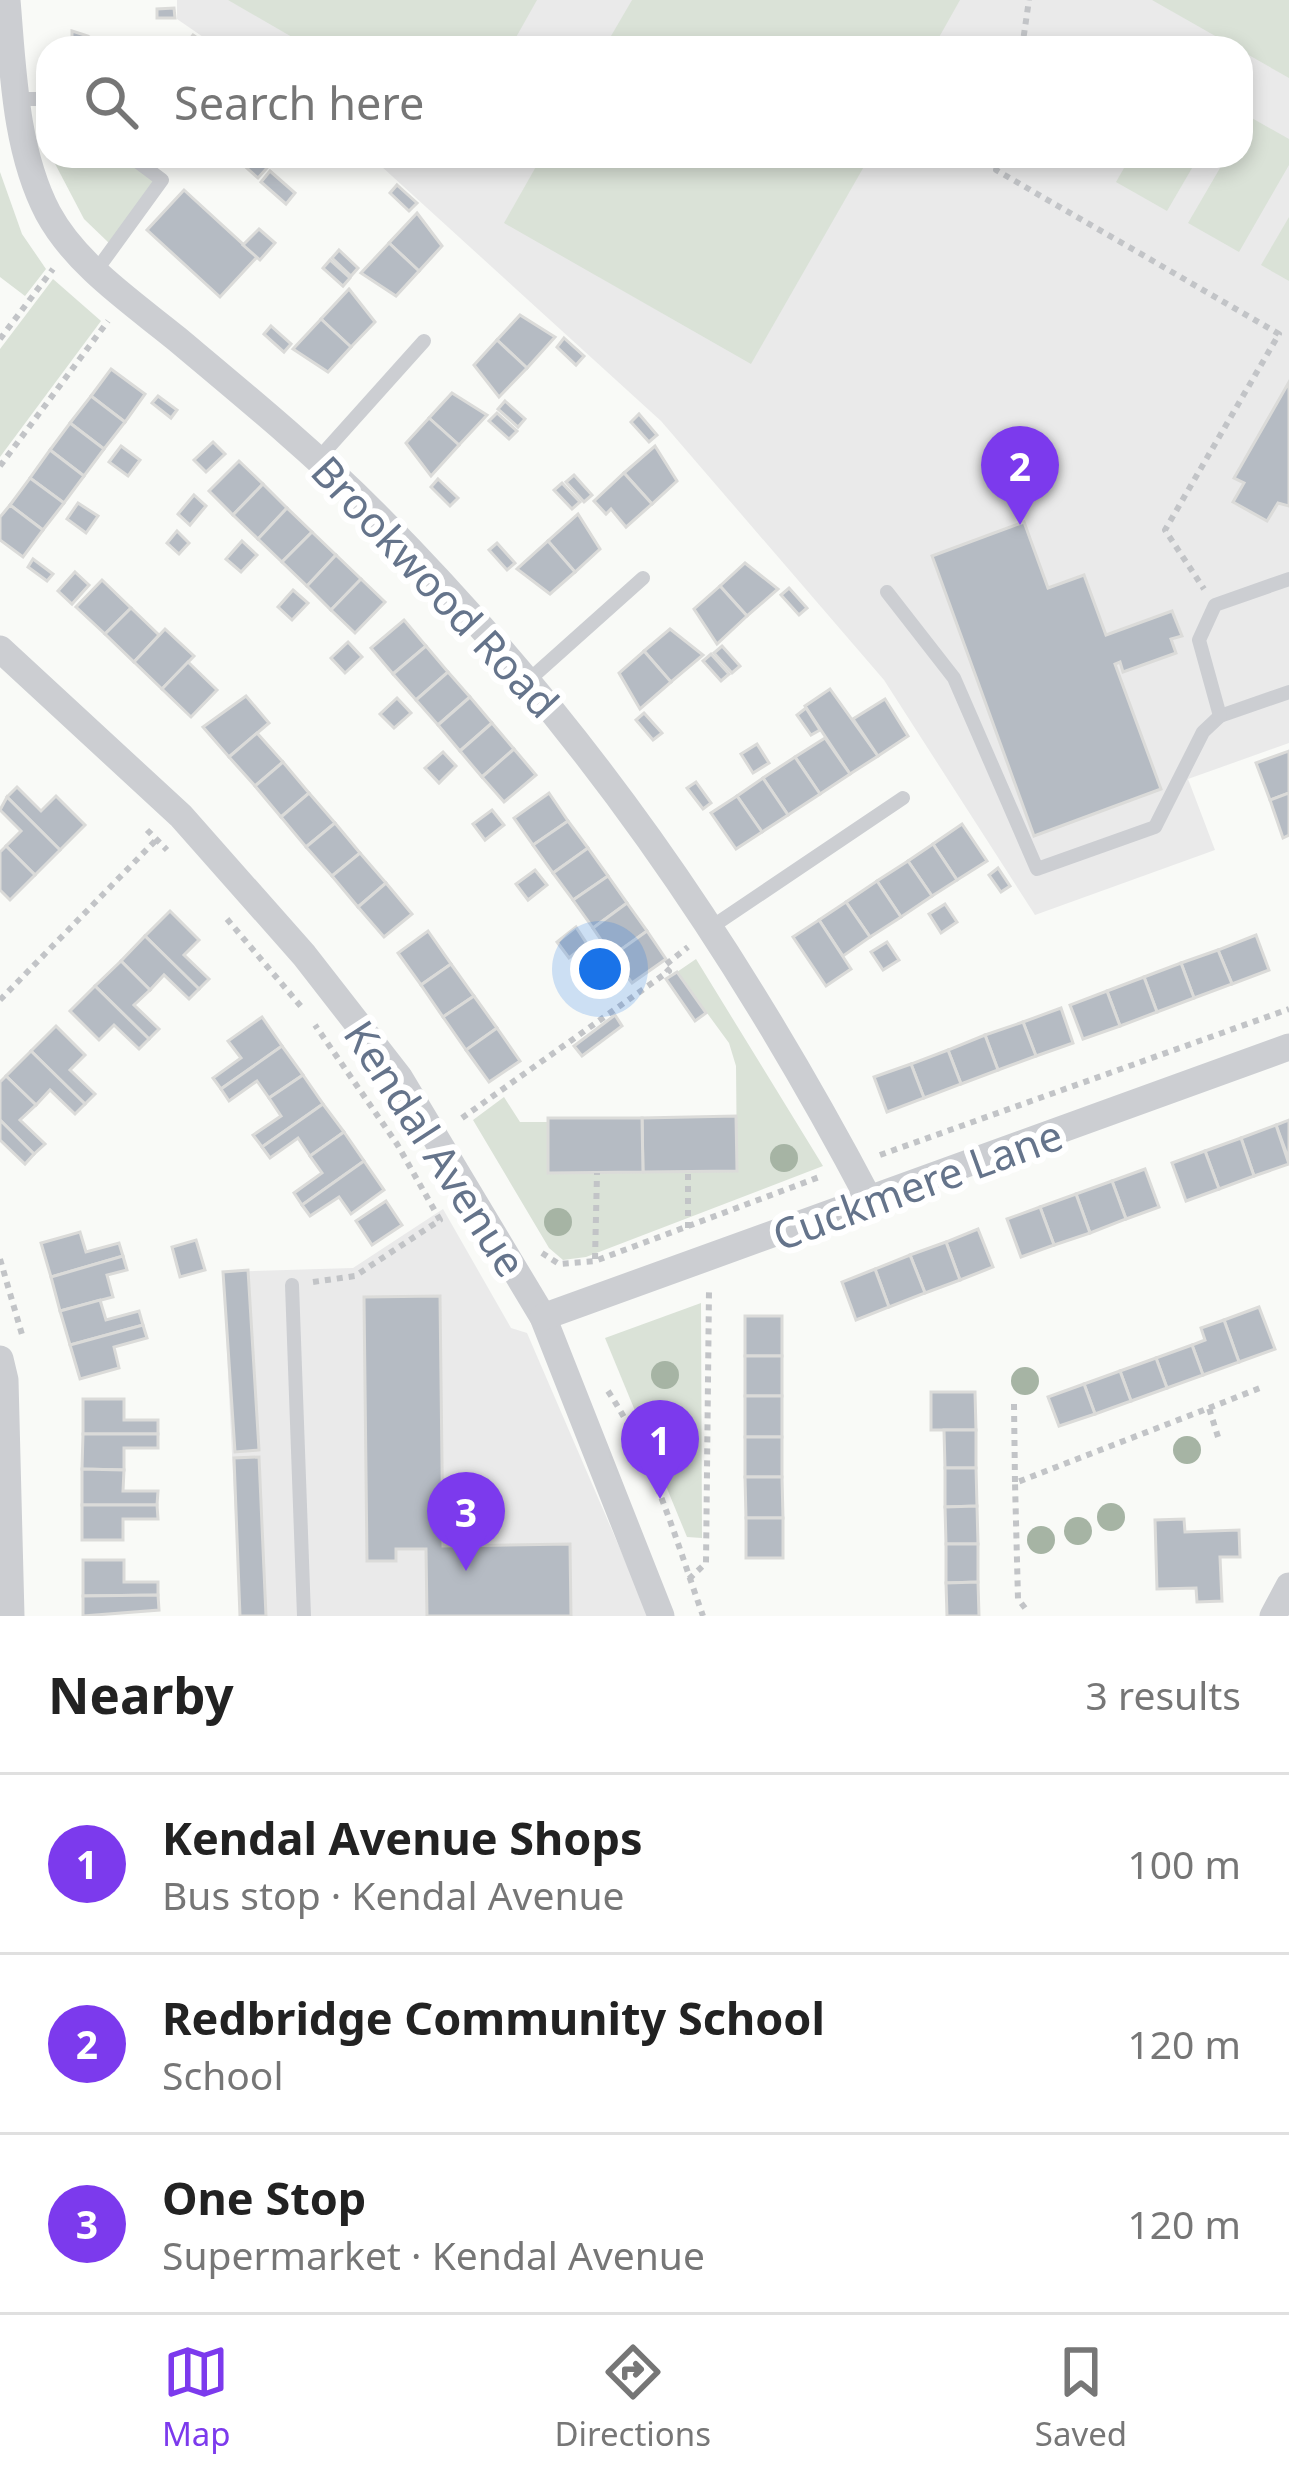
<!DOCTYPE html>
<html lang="en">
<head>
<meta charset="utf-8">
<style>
  body { margin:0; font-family:"Noto Sans",sans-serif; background:#f6f6f6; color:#222 }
  .you { position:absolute; left:600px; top:969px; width:42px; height:42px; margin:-30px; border:9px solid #fff; border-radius:50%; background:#1a73e8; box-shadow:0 0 0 18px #1a73e833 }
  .badge { display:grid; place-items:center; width:78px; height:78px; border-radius:50%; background:#7c3aed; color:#fff; font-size:39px; font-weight:700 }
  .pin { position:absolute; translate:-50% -99px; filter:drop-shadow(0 3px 6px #0008) }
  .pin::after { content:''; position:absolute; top:63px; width:42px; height:36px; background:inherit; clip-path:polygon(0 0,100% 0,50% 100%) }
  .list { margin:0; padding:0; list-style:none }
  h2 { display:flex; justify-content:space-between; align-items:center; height:156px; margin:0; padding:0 48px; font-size:51px }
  h2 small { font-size:39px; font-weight:400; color:#767676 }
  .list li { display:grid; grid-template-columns:78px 1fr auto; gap:36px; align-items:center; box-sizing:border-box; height:180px; padding:0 48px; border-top:3px solid #e0e0e0 }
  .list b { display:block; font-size:45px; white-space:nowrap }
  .list p { margin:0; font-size:39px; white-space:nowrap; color:#767676 }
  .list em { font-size:39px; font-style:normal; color:#767676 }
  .icon { flex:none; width:66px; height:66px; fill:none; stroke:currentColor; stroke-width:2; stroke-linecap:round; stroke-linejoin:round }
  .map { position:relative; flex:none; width:1289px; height:1616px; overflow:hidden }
  .search { position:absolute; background:#fff; box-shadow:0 6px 18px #0003; left:36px; right:36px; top:36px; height:132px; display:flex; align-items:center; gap:30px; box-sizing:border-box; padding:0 42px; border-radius:36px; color:#767676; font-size:45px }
  .sheet { height:696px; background:#fff }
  nav { display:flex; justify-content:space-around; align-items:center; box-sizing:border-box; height:168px; border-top:3px solid #e0e0e0; background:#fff; font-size:33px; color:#767676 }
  nav a { display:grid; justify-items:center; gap:6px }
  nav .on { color:#7c3aed }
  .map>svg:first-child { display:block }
  .built { fill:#eaeaea }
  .green { fill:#dae2d7 }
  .building { fill:#b5bbc3; stroke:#dbdbd9; stroke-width:3 }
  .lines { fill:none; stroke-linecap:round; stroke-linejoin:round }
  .path { stroke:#c2c4c7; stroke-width:6; stroke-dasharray:6 6; stroke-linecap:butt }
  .service { stroke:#ccced2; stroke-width:14 }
  .minor { stroke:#ccced2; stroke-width:27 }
  .tree { fill:#a6b4a4 }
  .labels { text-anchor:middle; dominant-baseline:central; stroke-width:12; stroke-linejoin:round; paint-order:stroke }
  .street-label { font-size:42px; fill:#65748b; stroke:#fff }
</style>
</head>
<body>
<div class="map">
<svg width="1289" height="1616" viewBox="0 0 1289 1616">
  <rect width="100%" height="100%" fill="#f9faf7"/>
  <g class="built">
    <polygon points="177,0 1289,0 1289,743 1188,779 1215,850 1035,915 884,680 661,421 370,156 1241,156 1241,48 219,48 177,19"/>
    <polygon points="443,1209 511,1328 527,1333 649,1616 240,1616 223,1272 353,1268"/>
  </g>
  <g class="green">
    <polygon points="228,0 537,0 510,48 311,48"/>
    <polygon points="632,0 960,0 933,48 604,48"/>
    <polygon points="1152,0 1289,0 1289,78"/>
    <polygon points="1250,117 1289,139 1289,165 1239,252 1188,223 1227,156 1241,156 1241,132"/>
    <polygon points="51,156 121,156 157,183 109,243 84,219"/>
    <polygon points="542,156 870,156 751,364 504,223"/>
    <polygon points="1131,156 1199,156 1167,211 1116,182"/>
    <polygon points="0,172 22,234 46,269 25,296 0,277"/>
    <polygon points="1289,217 1289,281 1261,265"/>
    <polygon points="53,279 101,321 0,457 0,349"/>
    <polygon points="696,959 823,1166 586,1257 563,1260 549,1248 473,1120 504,1097 520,1122 548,1122 549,1173 737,1171 736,1066 729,1043 677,972"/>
    <polygon points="701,1303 702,1538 687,1537 605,1338"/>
  </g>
  <g class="building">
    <polygon points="174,8 175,18 157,18 157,9"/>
    <polygon points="72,31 88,36 101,46 72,48"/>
    <polygon points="193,35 211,48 183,48"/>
    <polygon points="244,156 253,156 267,168 258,178 239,161"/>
    <polygon points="270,171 295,193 286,204 261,182"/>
    <polygon points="397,185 417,203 409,211 390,193"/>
    <polygon points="184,190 257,257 220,297 147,230"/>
    <polygon points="417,213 442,246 419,271 389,243"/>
    <polygon points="259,229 275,243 260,260 243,245"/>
    <polygon points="389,243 419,271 396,296 361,273"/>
    <polygon points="339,250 358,268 351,276 332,258"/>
    <polygon points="330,260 350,278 343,286 323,268"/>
    <polygon points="349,289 375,322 351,347 321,319"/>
    <polygon points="520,315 555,337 527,368 497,340"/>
    <polygon points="321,319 351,347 328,372 293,349"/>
    <polygon points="271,326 291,344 284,352 264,334"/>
    <polygon points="564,338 584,356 576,365 557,347"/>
    <polygon points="497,340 527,368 499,397 474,365"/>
    <polygon points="111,369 145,394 125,422 91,396"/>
    <polygon points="1289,382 1289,506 1278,503 1267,521 1233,502 1244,483 1234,478"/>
    <polygon points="452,393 487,415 459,445 429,418"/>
    <polygon points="91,396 125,422 104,449 70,423"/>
    <polygon points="158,396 177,410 171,418 152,403"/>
    <polygon points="505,401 525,419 518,427 498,409"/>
    <polygon points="497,413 517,431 509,439 489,421"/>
    <polygon points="639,414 657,435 649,442 631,422"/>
    <polygon points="429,418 459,445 431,476 406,443"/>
    <polygon points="70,423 104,449 84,476 50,450"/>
    <polygon points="213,442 225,454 206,472 194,460"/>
    <polygon points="121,446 140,460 128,476 109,462"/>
    <polygon points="655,446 677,481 652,504 624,473"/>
    <polygon points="50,450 84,476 64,503 30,478"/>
    <polygon points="239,461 263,484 233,515 209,491"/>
    <polygon points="624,473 652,504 626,527 611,509 606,514 594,501"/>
    <polygon points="574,475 592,495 584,502 566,482"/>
    <polygon points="30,478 64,503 43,530 10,505"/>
    <polygon points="438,479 458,498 450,506 431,487"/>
    <polygon points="562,483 580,502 572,509 554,490"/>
    <polygon points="263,484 287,508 258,539 233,515"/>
    <polygon points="194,495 206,506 190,525 178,514"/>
    <polygon points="78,503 98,516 86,533 67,519"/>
    <polygon points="10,505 43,530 23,557 0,540 0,517"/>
    <polygon points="287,508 312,532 282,562 258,539"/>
    <polygon points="578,514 600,549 575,572 548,541"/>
    <polygon points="1024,522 1048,588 1084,575 1106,635 1172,611 1182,636 1171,639 1176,653 1123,672 1120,662 1115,664 1161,789 1034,836 932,556"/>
    <polygon points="177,531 189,543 179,554 167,543"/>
    <polygon points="312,532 336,555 307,586 282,562"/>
    <polygon points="242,541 257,555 241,572 226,559"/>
    <polygon points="548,541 575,572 550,594 517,569"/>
    <polygon points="497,543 515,563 507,570 489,550"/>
    <polygon points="336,555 361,579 331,610 307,586"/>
    <polygon points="33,559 53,574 47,581 28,567"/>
    <polygon points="745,563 778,589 747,616 720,586"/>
    <polygon points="75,572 89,585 72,604 58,591"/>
    <polygon points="361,579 385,602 355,633 331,610"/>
    <polygon points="102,580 131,608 105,634 76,607"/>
    <polygon points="720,586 747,616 717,644 694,609"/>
    <polygon points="789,588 807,608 799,615 781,595"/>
    <polygon points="293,590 308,603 292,620 278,607"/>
    <polygon points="131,608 159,635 134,662 105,634"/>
    <polygon points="404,620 426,646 393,674 371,648"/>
    <polygon points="165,629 194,656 162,689 134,662"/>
    <polygon points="670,629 703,655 671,682 644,651"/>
    <polygon points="348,642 362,657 345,673 331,658"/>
    <polygon points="426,646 448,672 416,700 393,674"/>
    <polygon points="722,646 740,666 732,673 714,653"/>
    <polygon points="644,651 671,682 640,709 619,673"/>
    <polygon points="711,654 729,674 721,681 703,661"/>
    <polygon points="188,662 217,690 191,717 162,689"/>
    <polygon points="448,672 470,697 438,725 416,700"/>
    <polygon points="830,689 878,756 850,774 805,706"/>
    <polygon points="246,696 269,723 229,757 203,727"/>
    <polygon points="470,697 492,723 460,751 438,725"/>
    <polygon points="397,698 411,713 394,728 380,714"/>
    <polygon points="885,699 908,736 878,756 853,719"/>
    <polygon points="806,708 820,730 811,735 797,715"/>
    <polygon points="644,713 662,733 653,740 636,720"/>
    <polygon points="492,723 514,749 482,777 460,751"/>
    <polygon points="257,733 283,762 255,786 229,757"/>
    <polygon points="825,738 850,774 820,794 795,757"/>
    <polygon points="757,744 769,763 753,773 741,754"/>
    <polygon points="514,749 536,775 504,802 482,777"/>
    <polygon points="1289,751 1289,793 1270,800 1256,763"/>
    <polygon points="443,752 456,766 439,783 425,768"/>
    <polygon points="795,757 820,794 788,815 763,778"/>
    <polygon points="283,762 309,793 281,817 255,786"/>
    <polygon points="763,778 788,815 762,832 737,796"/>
    <polygon points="696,782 711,803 703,809 687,788"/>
    <polygon points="17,787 41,811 56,796 85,825 60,850 7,797"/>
    <polygon points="309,793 335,823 306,847 281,817"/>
    <polygon points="549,793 568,821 533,845 514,818"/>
    <polygon points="1289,793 1289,835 1283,838 1270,800"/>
    <polygon points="737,796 762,832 736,849 711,813"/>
    <polygon points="7,797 60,850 35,875 6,846 21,831 0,810"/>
    <polygon points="492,810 504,825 485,840 473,824"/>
    <polygon points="568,821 588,848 553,873 533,845"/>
    <polygon points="335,823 360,853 332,876 306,847"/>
    <polygon points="962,824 987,861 957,880 933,844"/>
    <polygon points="933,844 957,880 932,896 908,861"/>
    <polygon points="6,846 35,875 10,900 0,890 0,852"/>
    <polygon points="588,848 608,876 573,900 553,873"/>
    <polygon points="360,853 386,883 358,907 332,876"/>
    <polygon points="908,861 932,896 901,917 877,881"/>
    <polygon points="998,868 1010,886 1001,892 989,875"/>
    <polygon points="535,870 547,885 528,900 516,884"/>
    <polygon points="608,876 627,903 593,928 573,900"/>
    <polygon points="877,881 901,917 870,937 846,902"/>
    <polygon points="386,883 412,914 384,937 358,907"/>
    <polygon points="846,902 870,937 843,956 819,920"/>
    <polygon points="627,903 647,931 612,956 593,928"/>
    <polygon points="945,904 957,922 941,933 929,914"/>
    <polygon points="170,911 199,940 184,955 209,979 199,989 145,936"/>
    <polygon points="819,920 851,969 826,986 793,937"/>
    <polygon points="576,927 587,944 569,958 557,942"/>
    <polygon points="428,931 451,964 421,985 398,953"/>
    <polygon points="647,931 666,959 632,983 612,956"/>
    <polygon points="1256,935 1269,970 1232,984 1218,950"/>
    <polygon points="145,936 199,989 189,999 164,975 150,990 121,961"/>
    <polygon points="887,942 899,960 883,970 871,952"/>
    <polygon points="1218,950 1232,984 1194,998 1181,963"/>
    <polygon points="121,961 150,990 134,1005 159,1029 149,1039 95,986"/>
    <polygon points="1181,963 1194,998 1157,1012 1144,977"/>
    <polygon points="451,964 474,996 443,1017 421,985"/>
    <polygon points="677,972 706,1013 695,1021 666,979"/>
    <polygon points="1144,977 1157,1012 1120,1026 1107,991"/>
    <polygon points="95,986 149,1039 139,1049 114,1025 99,1040 70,1011"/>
    <polygon points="1107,991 1120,1026 1083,1039 1070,1005"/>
    <polygon points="474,996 497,1028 466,1050 443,1017"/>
    <polygon points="1061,1008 1073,1043 1036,1056 1023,1022"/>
    <polygon points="615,1015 622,1026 582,1056 574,1046"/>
    <polygon points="262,1017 282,1046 221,1089 213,1078 241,1058 228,1041"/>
    <polygon points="1023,1022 1036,1056 998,1070 985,1035"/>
    <polygon points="56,1026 85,1055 70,1070 95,1094 85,1104 31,1051"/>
    <polygon points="497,1028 520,1061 489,1082 466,1050"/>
    <polygon points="985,1035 998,1070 961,1084 948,1050"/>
    <polygon points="282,1046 303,1075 269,1098 257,1081 229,1101 221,1089"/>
    <polygon points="948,1050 961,1084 924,1098 911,1064"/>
    <polygon points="31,1051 85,1104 75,1114 50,1090 36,1105 6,1076"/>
    <polygon points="911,1064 924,1098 887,1112 874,1077"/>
    <polygon points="303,1075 323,1104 262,1147 253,1135 281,1116 269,1098"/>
    <polygon points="6,1076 36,1105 20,1120 45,1144 34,1154 0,1120 0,1082"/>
    <polygon points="323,1104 344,1132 310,1156 298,1138 270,1158 262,1147"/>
    <polygon points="736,1116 737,1171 643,1172 642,1118"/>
    <polygon points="548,1118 642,1118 643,1172 548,1173"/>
    <polygon points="0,1120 34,1154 25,1164 0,1140"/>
    <polygon points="1289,1120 1289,1160 1276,1125"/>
    <polygon points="1276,1125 1289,1164 1254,1176 1241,1138"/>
    <polygon points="344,1132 364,1161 302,1205 294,1193 322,1173 310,1156"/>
    <polygon points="1241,1138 1254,1176 1219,1189 1205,1151"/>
    <polygon points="1205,1151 1219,1189 1186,1201 1172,1163"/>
    <polygon points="364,1161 384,1190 351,1214 339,1197 310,1216 302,1205"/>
    <polygon points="1145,1169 1159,1207 1126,1219 1112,1181"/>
    <polygon points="1112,1181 1126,1219 1090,1233 1076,1194"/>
    <polygon points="1076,1194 1090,1233 1054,1245 1040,1207"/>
    <polygon points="386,1201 402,1225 372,1245 356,1221"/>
    <polygon points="1040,1207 1054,1245 1021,1257 1007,1219"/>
    <polygon points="978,1229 993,1267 960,1280 946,1242"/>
    <polygon points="80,1232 86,1252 119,1243 123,1256 51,1277 41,1243"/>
    <polygon points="196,1240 205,1270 180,1277 172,1247"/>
    <polygon points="946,1242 960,1280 925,1293 910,1255"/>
    <polygon points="910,1255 925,1293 889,1307 875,1269"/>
    <polygon points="123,1256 127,1270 107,1275 113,1297 60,1311 51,1277"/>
    <polygon points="875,1269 889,1307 856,1320 842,1282"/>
    <polygon points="248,1270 259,1450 235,1452 223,1272"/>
    <polygon points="440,1296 443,1546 570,1544 571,1616 427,1616 426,1549 396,1549 396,1561 367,1561 364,1297"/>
    <polygon points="100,1300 106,1320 139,1311 143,1325 70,1345 60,1311"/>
    <polygon points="1259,1307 1275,1349 1239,1362 1224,1320"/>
    <rect x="745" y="1316" width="37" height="40"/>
    <polygon points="1224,1320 1239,1362 1203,1375 1192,1345 1205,1340 1201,1328"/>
    <polygon points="143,1325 147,1338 114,1347 119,1368 80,1379 70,1345"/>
    <polygon points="1192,1345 1203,1375 1167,1388 1156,1358"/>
    <rect x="745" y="1356" width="37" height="40"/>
    <polygon points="1156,1358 1167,1388 1131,1401 1120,1371"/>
    <polygon points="1120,1371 1131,1401 1095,1414 1084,1384"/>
    <polygon points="1084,1384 1095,1414 1059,1426 1048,1397"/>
    <polygon points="931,1392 975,1392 976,1430 931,1430"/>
    <rect x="745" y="1396" width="37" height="41"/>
    <polygon points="83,1399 124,1399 124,1420 158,1420 158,1434 83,1434"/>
    <polygon points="944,1430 976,1430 976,1468 945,1468"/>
    <polygon points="83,1434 158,1434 158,1448 124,1448 124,1470 82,1469"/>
    <rect x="745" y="1437" width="37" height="40"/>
    <polygon points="259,1457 266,1616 240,1616 234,1458"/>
    <polygon points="945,1468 976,1468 977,1506 945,1507"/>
    <polygon points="82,1469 124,1470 123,1491 158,1491 157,1505 82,1505"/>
    <polygon points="745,1477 782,1477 783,1518 746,1518"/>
    <polygon points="82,1505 157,1505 158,1519 123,1519 123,1540 82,1540"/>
    <polygon points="977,1506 978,1544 946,1544 945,1507"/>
    <rect x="746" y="1518" width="37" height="40"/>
    <polygon points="1184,1519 1185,1532 1239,1530 1240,1557 1220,1557 1222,1601 1197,1602 1196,1588 1157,1589 1155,1520"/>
    <polygon points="946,1544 978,1544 978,1582 946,1583"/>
    <polygon points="83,1560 124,1560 124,1582 158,1582 158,1595 83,1596"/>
    <polygon points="978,1582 979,1616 947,1616 946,1583"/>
    <polygon points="158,1595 159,1610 83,1616 83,1596"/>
  </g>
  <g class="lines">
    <g class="path">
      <polyline points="1022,48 1029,0"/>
      <polyline points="1000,156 996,170 1279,334 1165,530 1204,589"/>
      <polyline points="0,339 53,269"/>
      <polyline points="0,466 108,321"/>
      <polyline points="147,830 167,850"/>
      <polyline points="227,919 304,1010"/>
      <polyline points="0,1000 156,840"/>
      <polyline points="462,1118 669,971 664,966 688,947"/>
      <polyline points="880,1155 1289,1009"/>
      <polyline points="688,1228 688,1172"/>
      <polyline points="542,1253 559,1264 595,1261 822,1176"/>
      <polyline points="0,1259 23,1338"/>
      <polyline points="595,1259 597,1173"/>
      <polyline points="313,1282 355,1276 440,1220 397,1144 315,1025"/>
      <path d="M608 1391C654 1461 675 1537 703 1616"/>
      <polyline points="1014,1404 1015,1483"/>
      <polyline points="1209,1408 1260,1388"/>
      <polyline points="689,1579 706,1563 709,1290"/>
      <polyline points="1025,1608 1018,1599 1015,1483 1209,1408 1218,1437"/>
    </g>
    <g class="service">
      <polyline points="17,99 48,99"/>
      <polyline points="96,271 162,180 130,156"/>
      <polyline points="319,458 424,341"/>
      <polyline points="887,592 954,678 1037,869 1155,827 1203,732 1220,716 1289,692"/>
      <polyline points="530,679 643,578"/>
      <polyline points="1220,716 1199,640 1215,605 1289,579"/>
      <polyline points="713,926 903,798"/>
      <polyline points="292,1285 304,1616"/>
    </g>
    <g class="minor">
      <path d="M7 0C13 70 15 150 48 213 76 265 133 303 177 339 245 396 312 451 374 513 582 722 734 943 871 1203"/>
      <polyline points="0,649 181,816 304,955 399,1077 543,1317 661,1616"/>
      <polyline points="543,1317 1289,1047"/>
      <polyline points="0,1359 5,1380 11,1616"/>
      <polyline points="1273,1616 1289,1586"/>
    </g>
  </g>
  <g class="tree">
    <circle cx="784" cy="1158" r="14"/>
    <circle cx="558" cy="1222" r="14"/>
    <circle cx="665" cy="1375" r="14"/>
    <circle cx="1025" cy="1381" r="14"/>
    <circle cx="1187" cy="1450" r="14"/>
    <circle cx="1111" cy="1517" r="14"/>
    <circle cx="1078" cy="1531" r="14"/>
    <circle cx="1041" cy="1540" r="14"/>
  </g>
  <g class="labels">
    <g class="street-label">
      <text transform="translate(436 586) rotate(47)">Brookwood Road</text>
      <text transform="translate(436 1148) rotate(57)">Kendal Avenue</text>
      <text transform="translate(917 1184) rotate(-20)">Cuckmere Lane</text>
    </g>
  </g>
</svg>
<div class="you"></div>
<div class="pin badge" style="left:660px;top:1499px">1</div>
<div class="pin badge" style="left:1020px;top:525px">2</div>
<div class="pin badge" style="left:466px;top:1571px">3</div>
<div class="search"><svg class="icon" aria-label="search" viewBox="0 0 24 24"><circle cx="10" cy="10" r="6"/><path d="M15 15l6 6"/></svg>Search here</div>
</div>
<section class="sheet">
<h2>Nearby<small>3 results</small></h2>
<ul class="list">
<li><span class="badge">1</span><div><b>Kendal Avenue Shops</b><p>Bus stop · Kendal Avenue</p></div><em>100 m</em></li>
<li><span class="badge">2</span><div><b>Redbridge Community School</b><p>School</p></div><em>120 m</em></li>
<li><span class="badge">3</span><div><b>One Stop</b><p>Supermarket · Kendal Avenue</p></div><em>120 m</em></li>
</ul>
</section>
<nav>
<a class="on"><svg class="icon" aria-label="map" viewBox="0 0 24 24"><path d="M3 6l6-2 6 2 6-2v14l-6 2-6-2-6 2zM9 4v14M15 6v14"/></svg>Map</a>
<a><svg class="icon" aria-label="directions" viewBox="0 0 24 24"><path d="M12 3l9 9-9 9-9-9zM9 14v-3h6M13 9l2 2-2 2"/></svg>Directions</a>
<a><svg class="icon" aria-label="saved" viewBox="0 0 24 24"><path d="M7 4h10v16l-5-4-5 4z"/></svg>Saved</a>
</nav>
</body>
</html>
